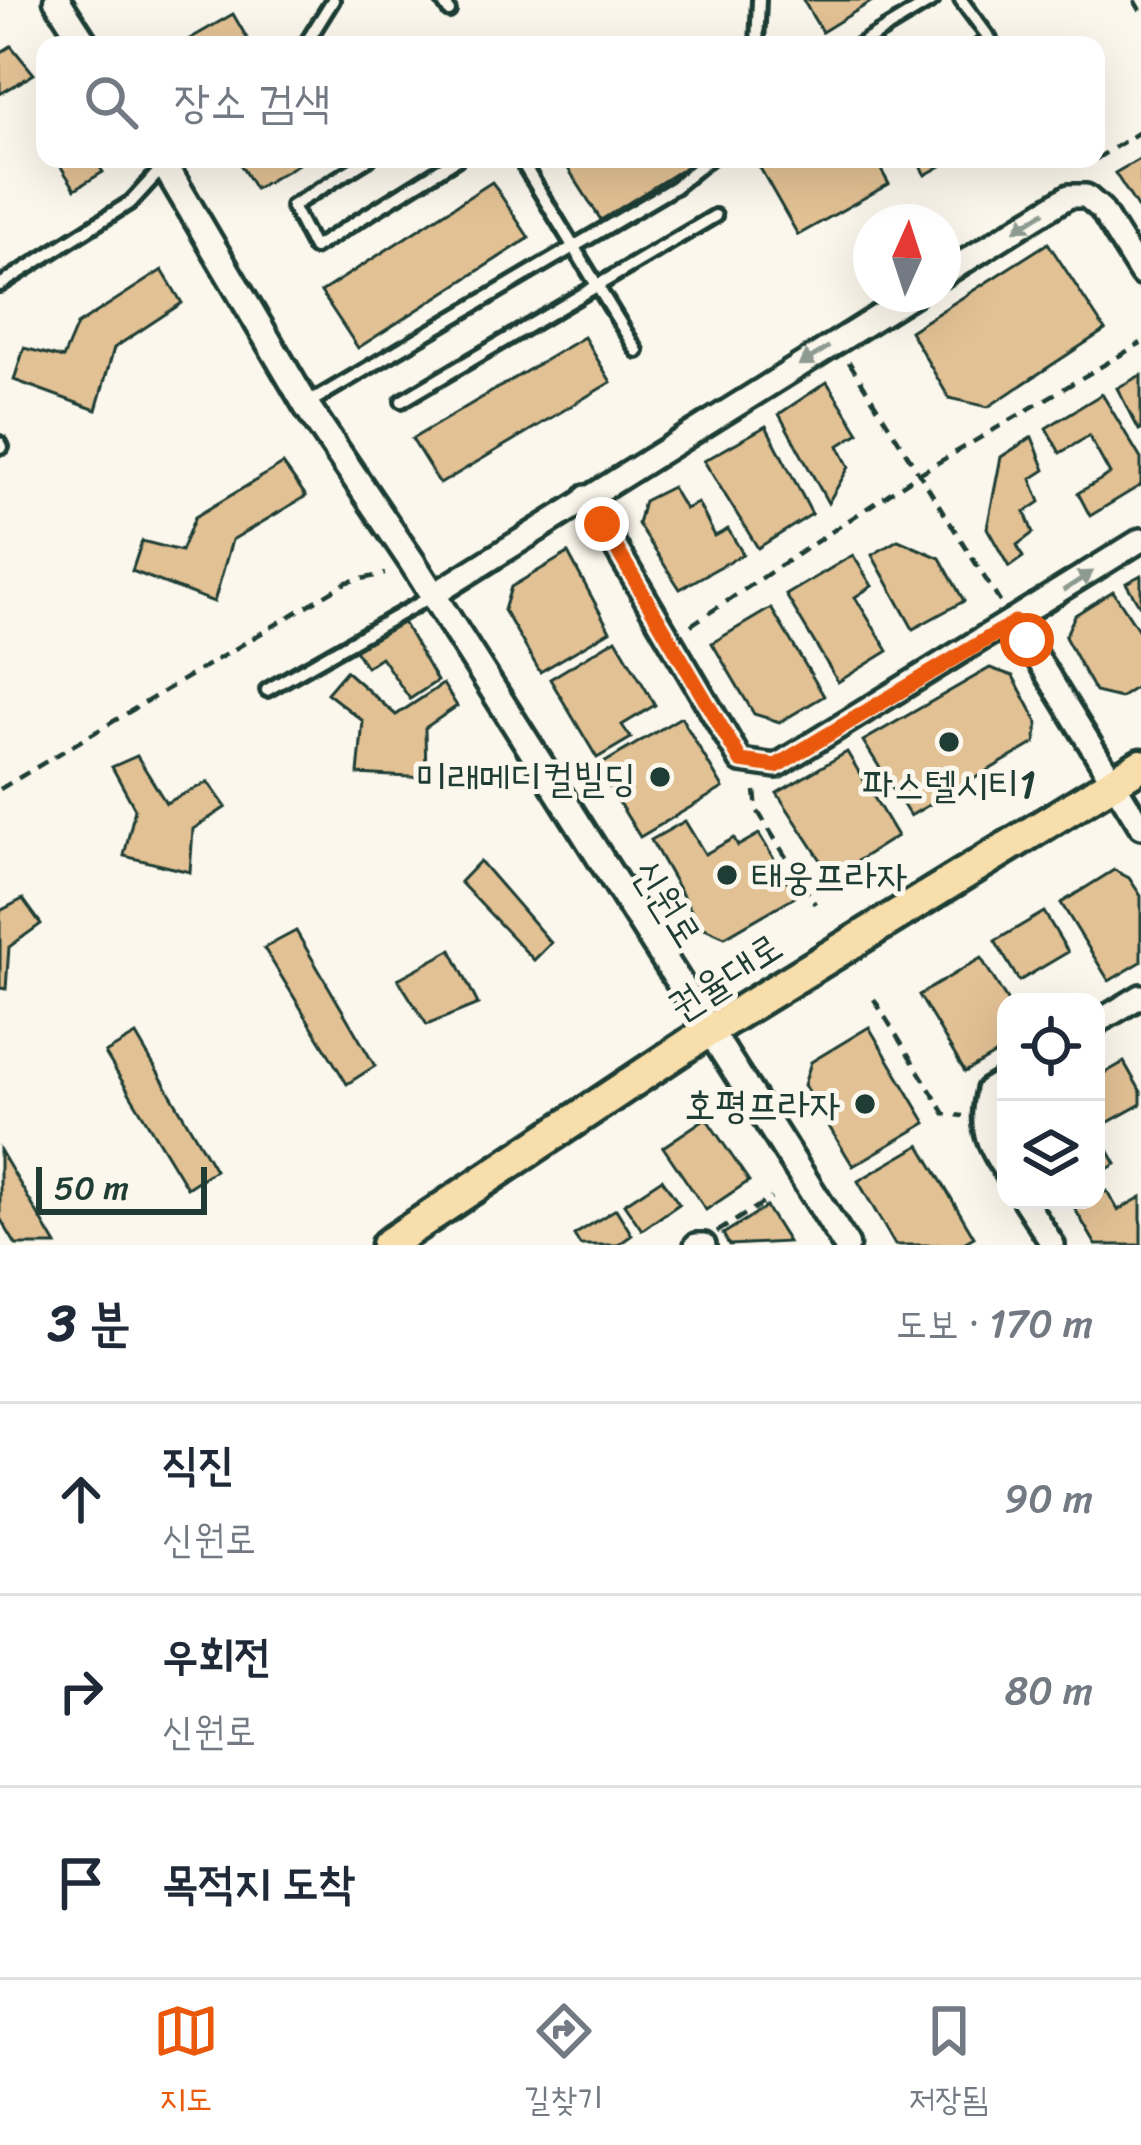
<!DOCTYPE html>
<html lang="ko">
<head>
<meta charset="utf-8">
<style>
  body { margin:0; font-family:Sriracha,"Poor Story",sans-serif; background:#f6f6f7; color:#1f2937 }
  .controls { position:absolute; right:36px; bottom:36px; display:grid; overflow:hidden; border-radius:24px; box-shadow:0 12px 48px #0002 }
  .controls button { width:108px; height:108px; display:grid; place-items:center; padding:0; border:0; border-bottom:3px solid #e0e1e3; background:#fff; color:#1f2937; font:60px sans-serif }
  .compass { position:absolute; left:853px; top:204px; width:108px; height:108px; border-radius:50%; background:#fff; box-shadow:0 12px 48px #0002; rotate:3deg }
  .scale { position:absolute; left:36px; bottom:30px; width:171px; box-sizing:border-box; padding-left:12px; border:6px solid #1f3d34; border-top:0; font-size:33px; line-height:42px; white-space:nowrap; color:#1f3d34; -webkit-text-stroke:9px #fbf7ec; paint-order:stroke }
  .stop { position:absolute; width:36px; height:36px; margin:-27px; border:9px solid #ea580c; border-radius:50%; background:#fff }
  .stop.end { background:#ea580c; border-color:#fff; box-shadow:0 3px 12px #0008 }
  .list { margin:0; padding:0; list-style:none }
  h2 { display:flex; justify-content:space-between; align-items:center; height:156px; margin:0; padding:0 48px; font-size:51px }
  h2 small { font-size:39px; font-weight:400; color:#747a83 }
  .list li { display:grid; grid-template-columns:78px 1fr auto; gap:36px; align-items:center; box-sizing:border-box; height:192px; padding:0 48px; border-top:3px solid #e0e1e3 }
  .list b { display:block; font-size:45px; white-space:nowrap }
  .list p { margin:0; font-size:39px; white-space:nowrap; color:#747a83 }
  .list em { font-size:39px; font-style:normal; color:#747a83 }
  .icon { flex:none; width:66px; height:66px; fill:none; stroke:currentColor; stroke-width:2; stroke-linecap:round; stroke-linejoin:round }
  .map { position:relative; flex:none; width:1141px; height:1245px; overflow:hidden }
  .search { position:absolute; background:#fff; box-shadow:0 12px 48px #0002; left:36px; right:36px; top:36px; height:132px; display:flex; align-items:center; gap:30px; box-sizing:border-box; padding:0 42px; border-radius:24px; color:#747a83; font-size:45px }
  .sheet { height:732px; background:#fff }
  nav { display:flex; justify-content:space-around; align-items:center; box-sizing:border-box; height:168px; border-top:3px solid #e0e1e3; background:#fff; font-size:33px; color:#747a83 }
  nav a { display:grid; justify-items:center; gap:6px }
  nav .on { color:#ea580c }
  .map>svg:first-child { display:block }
  .building { fill:#e2c194; stroke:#1f3d34; stroke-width:3 }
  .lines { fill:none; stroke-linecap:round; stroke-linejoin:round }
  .service-casing { stroke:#1f3d34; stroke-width:20 }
  .minor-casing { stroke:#1f3d34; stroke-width:30 }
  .tertiary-casing { stroke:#1f3d34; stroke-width:33 }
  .primary-casing { stroke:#1f3d34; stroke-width:39 }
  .path { stroke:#1f3d34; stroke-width:4.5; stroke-dasharray:12 9; stroke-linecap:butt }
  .service { stroke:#fbf7ec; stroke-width:10 }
  .minor { stroke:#fbf7ec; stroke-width:21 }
  .tertiary { stroke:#fbf7ec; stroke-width:24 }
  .primary { stroke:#f8deab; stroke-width:30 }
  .oneway { fill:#8d9a90 }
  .route { stroke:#ea580c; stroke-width:15 }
  .poi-dot { fill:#1f3d34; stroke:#fbf7ec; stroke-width:4.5 }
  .labels { text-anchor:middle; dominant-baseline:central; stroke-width:10; stroke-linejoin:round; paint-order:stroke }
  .poi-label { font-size:39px; fill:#1f3d34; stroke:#fbf7ec; text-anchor:end }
  .street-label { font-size:39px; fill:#1f3d34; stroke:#fbf7ec }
</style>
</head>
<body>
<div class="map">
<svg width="1141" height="1245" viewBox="0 0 1141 1245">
  <rect width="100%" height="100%" fill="#fbf7ec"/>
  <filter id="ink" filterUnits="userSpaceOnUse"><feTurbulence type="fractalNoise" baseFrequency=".00833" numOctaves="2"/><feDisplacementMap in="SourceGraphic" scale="24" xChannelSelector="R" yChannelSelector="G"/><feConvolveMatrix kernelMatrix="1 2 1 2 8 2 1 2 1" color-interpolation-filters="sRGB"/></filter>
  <g filter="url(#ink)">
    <g class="building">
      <polygon points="803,0 874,0 822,32"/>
      <polygon points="233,14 251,45 188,45 186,41"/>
      <polygon points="11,46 34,74 0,94 0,53"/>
      <polygon points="1141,158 1141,213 1115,173"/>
      <polygon points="56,159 94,159 103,172 75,189"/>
      <polygon points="237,159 307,159 255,189"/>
      <polygon points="562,159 686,159 689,165 601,220"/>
      <polygon points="755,159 875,159 889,184 798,235"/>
      <polygon points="916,159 953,159 925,175"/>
      <polygon points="492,182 529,238 358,348 321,292"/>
      <polygon points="1048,243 1105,330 988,407 949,398 910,331"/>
      <polygon points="162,270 182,303 114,348 96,410 14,380 24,348 63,358 77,325"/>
      <polygon points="584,337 611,382 440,484 412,439"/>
      <polygon points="1141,375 1141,429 1139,430 1117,388"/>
      <polygon points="827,382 859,433 838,446 849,467 828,503 779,414"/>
      <polygon points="1102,394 1141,459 1141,485 1090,516 1078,493 1110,474 1089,436 1060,453 1046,428"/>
      <polygon points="766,426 812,514 758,548 704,461"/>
      <polygon points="1032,437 1045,470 1031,479 1040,502 1025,512 1033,533 1017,545 1023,557 1009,567 987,528 1001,457"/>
      <polygon points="283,464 306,496 232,540 214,602 132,571 142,541 181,551 195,517"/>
      <polygon points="672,487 685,509 698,503 715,536 728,529 743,554 680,589 638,524 644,501"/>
      <polygon points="898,540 940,558 964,601 913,629 872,555"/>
      <polygon points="568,553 610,631 540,672 504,610 511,587"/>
      <polygon points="853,555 872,586 855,597 888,651 838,682 786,595"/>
      <polygon points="1141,575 1141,604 1139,605 1126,583"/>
      <polygon points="1113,591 1141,634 1141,684 1120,698 1095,692 1065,637 1075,615"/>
      <polygon points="771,608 824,696 780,722 754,714 712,643"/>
      <polygon points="403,622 437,681 410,699 381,657 366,667 354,648"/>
      <polygon points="616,639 655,705 622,725 631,738 597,758 550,679"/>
      <polygon points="990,668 1013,676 1038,723 1035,743 910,816 863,741"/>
      <polygon points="346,671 396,715 443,684 457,706 425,728 426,778 358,774 363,721 327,693"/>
      <polygon points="681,717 723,788 640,837 597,767"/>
      <polygon points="847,752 897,836 832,877 777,793"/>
      <polygon points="137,756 166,803 208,782 226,807 193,829 190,872 124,856 135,809 112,767"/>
      <polygon points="685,821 705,854 734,838 738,846 759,834 796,896 725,937 700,926 651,840"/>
      <polygon points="480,861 551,943 534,960 460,882"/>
      <polygon points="1114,870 1129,878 1141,896 1141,962 1109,981 1061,903"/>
      <polygon points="23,899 41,924 9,947 6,989 0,988 0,911"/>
      <polygon points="1044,912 1068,952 1019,981 995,941"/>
      <polygon points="296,931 375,1066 347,1084 264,948"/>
      <polygon points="451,950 478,1004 427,1025 398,979"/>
      <polygon points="981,958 1008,1002 1006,1048 965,1072 919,995"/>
      <polygon points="869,1027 926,1123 853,1166 804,1085 811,1062"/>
      <polygon points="136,1035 215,1170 187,1188 105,1053"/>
      <polygon points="1124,1062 1141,1092 1141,1104 1096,1129 1096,1078"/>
      <polygon points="706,1118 749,1181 706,1210 663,1147"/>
      <polygon points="1096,1129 1116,1164 1096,1175"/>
      <polygon points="920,1145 974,1237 960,1245 895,1245 858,1181"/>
      <polygon points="0,1150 56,1245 16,1245 0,1218"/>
      <polygon points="662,1179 679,1204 642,1230 624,1204"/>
      <polygon points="1107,1191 1118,1210 1141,1197 1141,1245 1096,1245 1075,1209"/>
      <polygon points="766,1207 788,1242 729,1245 723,1234"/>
      <polygon points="616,1209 632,1235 618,1245 580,1245 574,1235"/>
    </g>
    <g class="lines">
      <g class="service-casing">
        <g id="service">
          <polyline points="442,0 449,11"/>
          <polyline points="961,0 990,39 980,45"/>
          <polyline points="305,45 333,0"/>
          <polyline points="757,45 759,0"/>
          <polyline points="859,45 933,0"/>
          <polyline points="369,159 292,206 314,248 457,159"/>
          <polyline points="520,159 637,351"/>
          <polyline points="0,285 131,202 165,165"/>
          <polyline points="402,401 715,216"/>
          <polyline points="307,404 675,187 709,159"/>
          <polyline points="0,443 2,447"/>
          <polyline points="267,690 432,596"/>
        </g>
      </g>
      <g class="minor-casing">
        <g id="minor">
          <polyline points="943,275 1069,196 1086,196 1101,209 1141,274"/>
          <polyline points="586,497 741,761 776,766 1141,540"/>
          <polyline points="432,596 914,294"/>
          <polyline points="1015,622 1141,827"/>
          <polyline points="1096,1023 1141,996"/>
          <path d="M1006 1079 988 1090C980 1126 986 1142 1006 1172"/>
          <polyline points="1024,1200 1053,1245"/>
          <polyline points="696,1245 704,1245"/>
        </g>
      </g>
      <g class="tertiary-casing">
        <g id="tertiary">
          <polyline points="57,0 86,45"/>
          <polyline points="161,159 306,405 412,562 846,1245"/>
        </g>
      </g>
      <g class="primary-casing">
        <polyline id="primary" points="387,1245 707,1032 1141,765"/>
      </g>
      <g class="path">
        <polyline points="1134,0 1141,12"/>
        <polyline points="1096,159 1141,131"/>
        <polyline points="849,362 1000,602"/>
        <polyline points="691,625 917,475 1141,343"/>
        <polyline points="0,789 347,582 385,574"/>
        <polyline points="755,791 757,810 815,904"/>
        <polyline points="874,999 945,1114 963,1116"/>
        <polyline points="717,1232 771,1198"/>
      </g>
      <use href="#service" class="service"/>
      <use href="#minor" class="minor"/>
      <use href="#tertiary" class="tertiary"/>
      <use href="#primary" class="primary"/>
    </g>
    <defs><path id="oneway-solid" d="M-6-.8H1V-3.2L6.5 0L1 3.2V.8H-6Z" transform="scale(3)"/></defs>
    <g class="oneway">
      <use href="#oneway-solid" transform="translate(1030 221) rotate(148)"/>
      <use href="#oneway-solid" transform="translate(814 356) rotate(148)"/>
      <use href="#oneway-solid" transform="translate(1078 581) rotate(-33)"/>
    </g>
  </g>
  <g class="lines" filter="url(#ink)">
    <polyline class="route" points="602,524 741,761 776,766 1015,622 1027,640"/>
  </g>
  <g class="poi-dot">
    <circle cx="949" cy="742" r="12"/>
    <circle cx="660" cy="777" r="12"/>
    <circle cx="727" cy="875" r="12"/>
    <circle cx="865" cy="1104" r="12"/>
  </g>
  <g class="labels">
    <g class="poi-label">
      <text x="636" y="777">미래메디컬빌딩</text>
      <text x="949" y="784" text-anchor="middle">파스텔시티1</text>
      <text x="751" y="875" text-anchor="start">태웅프라자</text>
      <text x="841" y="1104">호평프라자</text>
    </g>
    <g class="street-label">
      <text transform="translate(668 903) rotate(58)">신원로</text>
      <text transform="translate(725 976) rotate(-33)">권율대로</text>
    </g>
  </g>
</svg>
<div class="controls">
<button><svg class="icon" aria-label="locate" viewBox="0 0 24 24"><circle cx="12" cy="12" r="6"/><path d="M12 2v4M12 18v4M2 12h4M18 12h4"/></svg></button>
<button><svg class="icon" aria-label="layers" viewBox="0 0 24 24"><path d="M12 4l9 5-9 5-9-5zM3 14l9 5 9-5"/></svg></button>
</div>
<svg class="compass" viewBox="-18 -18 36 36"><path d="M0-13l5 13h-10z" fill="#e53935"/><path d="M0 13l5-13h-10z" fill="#747a83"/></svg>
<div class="scale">50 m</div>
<div class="stop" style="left:1027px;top:640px"></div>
<div class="stop end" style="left:602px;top:524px"></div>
<div class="search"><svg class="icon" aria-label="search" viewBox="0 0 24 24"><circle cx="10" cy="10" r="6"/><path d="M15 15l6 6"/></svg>장소 검색</div>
</div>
<section class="sheet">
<h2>3 분<small>도보 · 170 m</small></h2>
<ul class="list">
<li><svg class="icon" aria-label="ahead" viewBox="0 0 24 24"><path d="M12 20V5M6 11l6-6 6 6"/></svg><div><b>직진</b><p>신원로</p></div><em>90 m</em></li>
<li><svg class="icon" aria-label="right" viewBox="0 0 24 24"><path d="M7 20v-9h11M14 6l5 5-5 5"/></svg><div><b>우회전</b><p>신원로</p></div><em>80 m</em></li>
<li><svg class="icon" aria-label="arrive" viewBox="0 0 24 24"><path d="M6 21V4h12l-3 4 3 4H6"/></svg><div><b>목적지 도착</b></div></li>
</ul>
</section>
<nav>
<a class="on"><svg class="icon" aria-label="map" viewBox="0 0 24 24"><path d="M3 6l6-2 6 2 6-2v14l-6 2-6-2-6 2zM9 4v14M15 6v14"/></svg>지도</a>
<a><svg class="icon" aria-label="directions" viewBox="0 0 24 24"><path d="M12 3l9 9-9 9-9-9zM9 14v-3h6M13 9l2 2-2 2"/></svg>길찾기</a>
<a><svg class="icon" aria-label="saved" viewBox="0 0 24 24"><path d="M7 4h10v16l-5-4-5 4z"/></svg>저장됨</a>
</nav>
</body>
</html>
